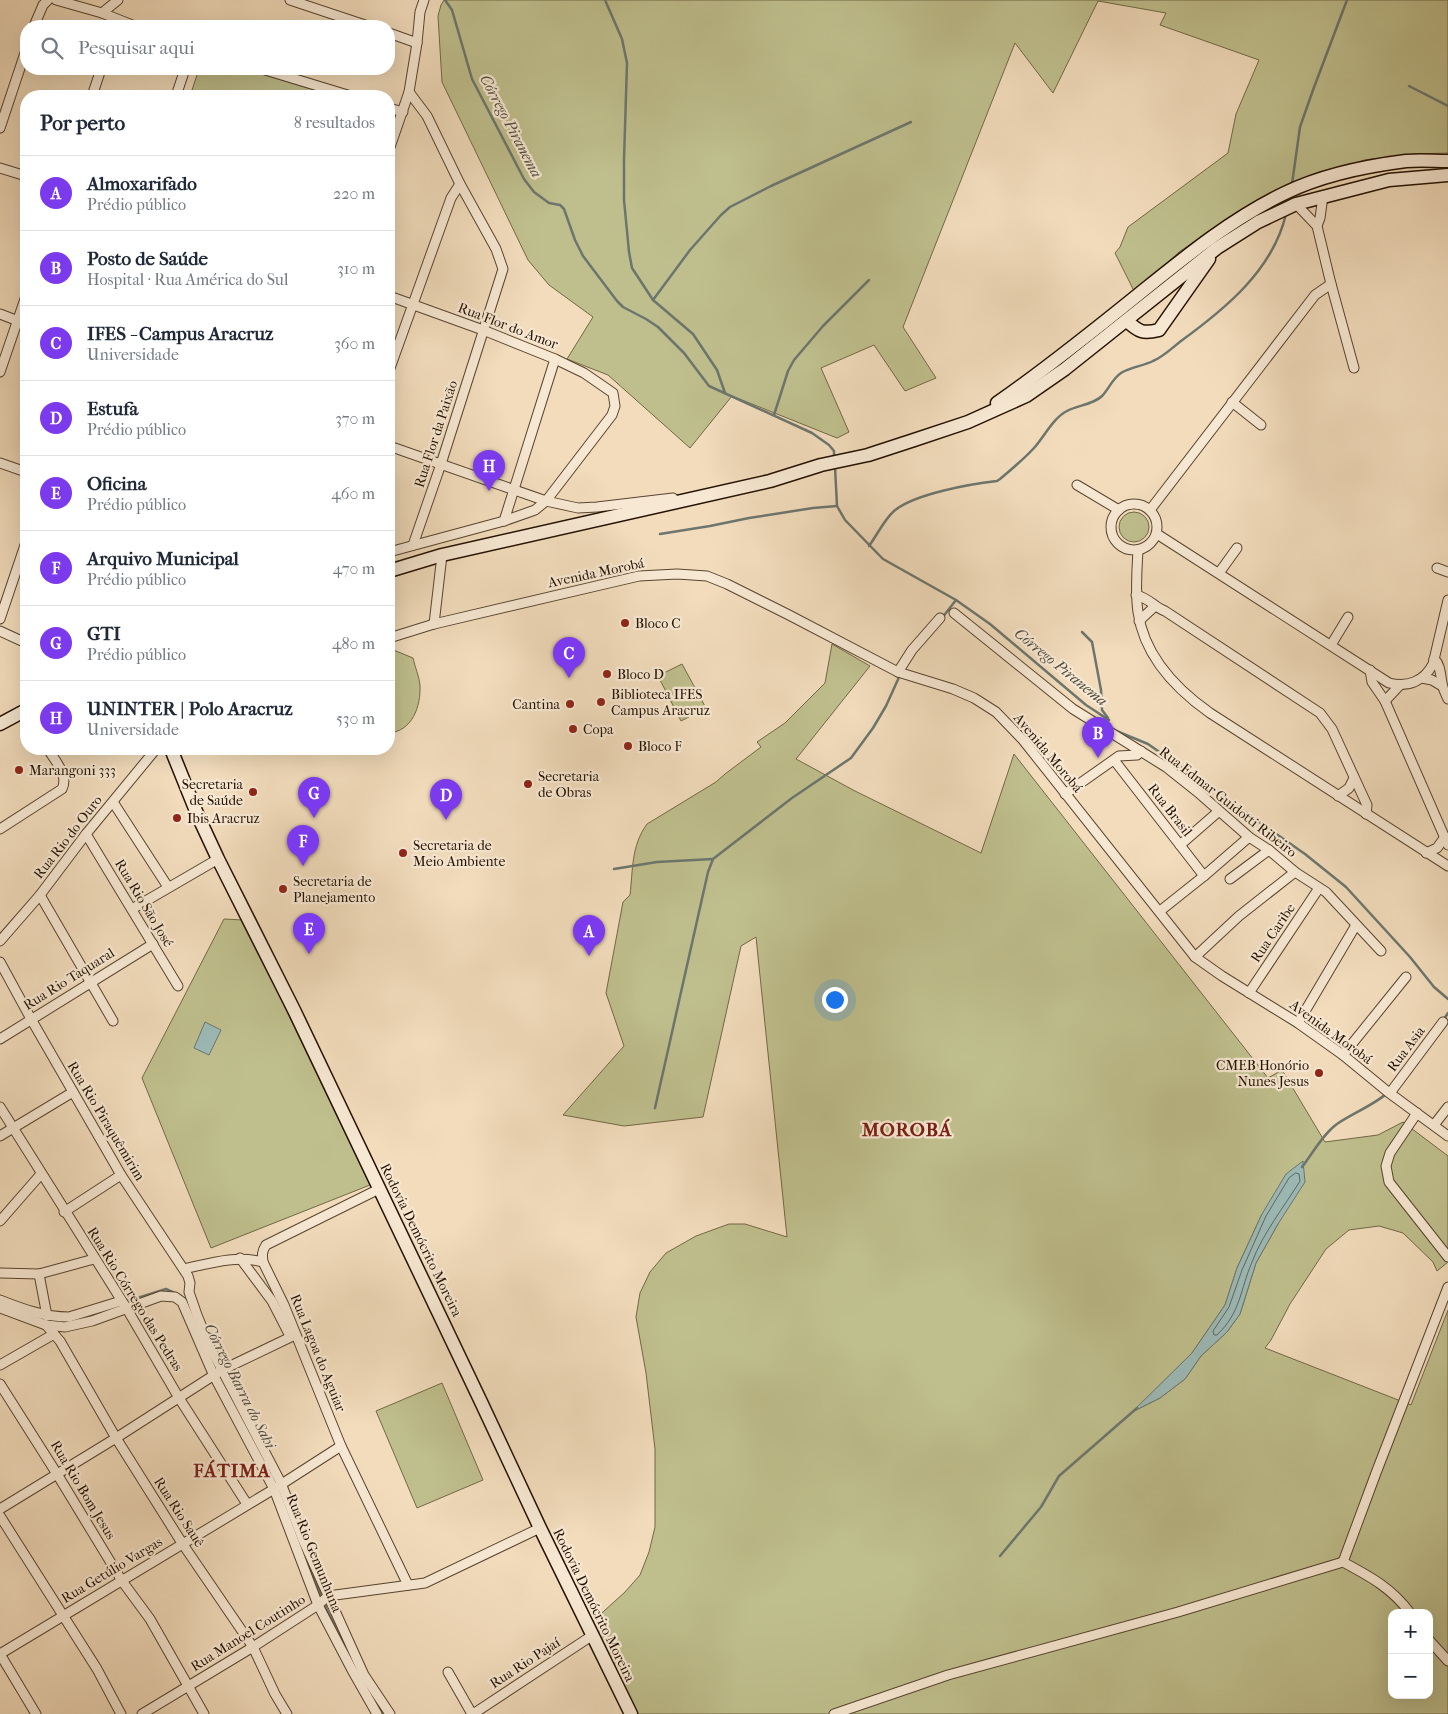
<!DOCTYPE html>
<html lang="pt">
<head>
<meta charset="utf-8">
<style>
  body { margin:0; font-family:"IM FELL French Canon",serif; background:#f2f2f3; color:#1f2937 }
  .controls { position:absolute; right:15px; bottom:15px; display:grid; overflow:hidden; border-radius:10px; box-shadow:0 5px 20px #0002 }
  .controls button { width:45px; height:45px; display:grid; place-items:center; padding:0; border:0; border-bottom:1px solid #e0e1e3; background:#fff; color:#1f2937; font:25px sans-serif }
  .you { position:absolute; left:834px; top:999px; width:18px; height:18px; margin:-12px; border:4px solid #fff; border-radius:50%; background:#1a73e8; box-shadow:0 0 0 8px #1a73e833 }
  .badge { display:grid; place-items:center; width:32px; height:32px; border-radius:50%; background:#7c3aed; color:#fff; font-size:16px; font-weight:700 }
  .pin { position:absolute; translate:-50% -41px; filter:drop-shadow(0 1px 2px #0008) }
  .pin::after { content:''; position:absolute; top:26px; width:18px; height:15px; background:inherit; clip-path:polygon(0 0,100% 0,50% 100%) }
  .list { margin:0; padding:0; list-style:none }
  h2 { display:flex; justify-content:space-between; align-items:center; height:65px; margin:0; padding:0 20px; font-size:21px }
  h2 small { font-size:16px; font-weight:400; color:#747a83 }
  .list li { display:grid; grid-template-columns:32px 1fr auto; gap:15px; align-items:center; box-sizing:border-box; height:75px; padding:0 20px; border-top:1px solid #e0e1e3 }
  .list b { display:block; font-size:19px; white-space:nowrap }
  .list p { margin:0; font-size:16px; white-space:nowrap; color:#747a83 }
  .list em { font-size:16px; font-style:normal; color:#747a83 }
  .icon { flex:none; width:28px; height:28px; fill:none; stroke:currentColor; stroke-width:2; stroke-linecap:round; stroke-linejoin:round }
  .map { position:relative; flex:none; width:1448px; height:1714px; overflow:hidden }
  .search { position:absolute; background:#fff; box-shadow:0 5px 20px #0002; left:20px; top:20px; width:375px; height:55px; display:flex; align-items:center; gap:12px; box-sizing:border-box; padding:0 18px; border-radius:20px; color:#747a83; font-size:19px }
  .panel { position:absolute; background:#fff; box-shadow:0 5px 20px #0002; left:20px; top:90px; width:375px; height:665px; border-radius:20px }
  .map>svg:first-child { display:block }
  .green { fill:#bfbf8d; stroke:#726846; fill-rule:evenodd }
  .water { fill:#9cbab7; stroke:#6c766e }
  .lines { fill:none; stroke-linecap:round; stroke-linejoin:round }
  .shore { stroke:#60665c; stroke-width:1 }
  .stream { stroke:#6c766e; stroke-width:2.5 }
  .street-casing { stroke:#58442f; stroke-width:11 }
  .secondary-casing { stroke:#241100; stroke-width:15 }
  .street { stroke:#f7e8d3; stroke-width:9 }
  .secondary { stroke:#f7e8d3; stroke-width:12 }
  .poi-dot { fill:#8f2418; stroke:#f7e8d3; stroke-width:2 }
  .labels { text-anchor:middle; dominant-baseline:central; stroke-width:4.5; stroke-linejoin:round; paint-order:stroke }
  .street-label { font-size:14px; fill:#241100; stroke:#f7e8d3 }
  .poi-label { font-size:14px; fill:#241100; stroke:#f7e8d3; text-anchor:start }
  .water-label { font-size:15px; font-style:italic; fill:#4e4c40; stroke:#f7e8d3 }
  .district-label { font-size:19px; font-weight:bold; letter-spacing:1px; fill:#7a1f14; stroke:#f7e8d3 }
</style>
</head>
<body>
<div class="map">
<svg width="1448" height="1714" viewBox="0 0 1448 1714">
  <rect width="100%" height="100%" fill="#f2dcbc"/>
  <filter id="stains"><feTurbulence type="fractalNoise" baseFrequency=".004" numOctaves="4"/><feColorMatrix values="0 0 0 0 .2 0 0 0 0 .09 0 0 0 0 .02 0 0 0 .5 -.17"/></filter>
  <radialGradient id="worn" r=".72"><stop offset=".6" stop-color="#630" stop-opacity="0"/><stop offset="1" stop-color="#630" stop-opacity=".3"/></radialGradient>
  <g class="green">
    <polygon points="444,0 1448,0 1448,153 1416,154 1364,160 1343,168 1317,174 1275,190 1247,206 1179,252 1135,293 1115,253 1120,247 1128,227 1228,153 1236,114 1259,60 1160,25 1166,13 1098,1 1053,93 1015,43 903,327 936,378 905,391 874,345 821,368 849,432 837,438 732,396 690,448 608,375 567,359 593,317 549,285 528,260 442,82 438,16 441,5"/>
    <polygon points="199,69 245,69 335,96 190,96"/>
    <circle cx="1134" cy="527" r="15"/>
    <path d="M832 644 870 666 796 759 855 791 981 853 1014 754 1268 1078 1282 1070 1325 1142 1378 1135 1403 1122 1448 1156V1262L1437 1271 1433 1262 1403 1233 1379 1226 1349 1230 1326 1249 1290 1304 1271 1340 1265 1348 1411 1405 1448 1310V1714H637L593 1621 625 1592 640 1575 649 1552 655 1527V1449L646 1373 636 1317 640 1293 650 1272 666 1253 696 1236 729 1224H745L787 1237 756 937 741 946 703 1117 624 1126 563 1115 624 1046 606 993 623 902 630 895C633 870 631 846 647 824L716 782 725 774 761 747 757 742 785 723 825 683ZM1262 1214 1278 1224 1256 1263 1240 1314 1227 1332 1201 1356 1185 1379 1160 1398 1134 1411 1192 1353 1225 1305 1237 1268ZM1392 1613H1429V1695H1392Z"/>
    <path d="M391 649 413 658C415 667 419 676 420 685 421 707 412 731 389 733V650Z"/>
    <polygon points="682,664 706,708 681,721 658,676"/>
    <polygon points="224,919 243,920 370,1185 211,1248 142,1078"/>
    <polygon points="442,1383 483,1480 417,1508 376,1411"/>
  </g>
  <g class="water">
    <polygon points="205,1022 221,1030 209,1055 194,1048"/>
    <polygon points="1303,1161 1305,1182 1278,1224 1256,1263 1240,1314 1227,1332 1201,1356 1185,1379 1160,1398 1132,1412 1192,1353 1225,1305 1237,1268 1262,1214 1286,1174"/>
  </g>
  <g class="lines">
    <path class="shore" d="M1296 1173 1299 1174 1300 1181C1284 1207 1263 1233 1252 1262 1240 1290 1241 1312 1217 1335H1214L1213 1331 1229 1307 1242 1270 1266 1216 1289 1178Z"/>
    <g class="stream">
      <polyline points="445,0 452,10 472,79 524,179 534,192 549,203 560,205 564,209 575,240 583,256 617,301 623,307 646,319 658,327 684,353 709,386 812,433 829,445 834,451 834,459"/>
      <polyline points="605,0 622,39 627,63 624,160 624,200 629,252 632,268 653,300 693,334 717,370 725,393"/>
      <polyline points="1409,86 1448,106"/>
      <polyline points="1292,184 1300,127 1313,90 1347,0"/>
      <polyline points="653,300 690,250 721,215 730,207 771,186 911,122"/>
      <polyline points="774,415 788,371 794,360 823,326 869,280"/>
      <polyline points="835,467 837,506 845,520 883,559 956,600 990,624 1086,705 1109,720"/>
      <polyline points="660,534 710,526 749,518 813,508 837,506"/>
      <path d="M869 546C877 535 884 520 894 511 914 494 970 484 997 481L1000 479C1012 469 1024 459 1034 448 1044 437 1053 418 1067 411 1077 405 1093 405 1102 396 1109 389 1112 379 1121 373 1131 367 1143 366 1153 361 1163 357 1172 348 1181 341 1225 309 1273 270 1286 214"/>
      <polyline points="942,618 956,600"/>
      <polyline points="1082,632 1092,642 1101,690 1102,710 1108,718"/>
      <polyline points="1114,730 1148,744 1305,854 1346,887 1410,957 1434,987 1448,999"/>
      <polyline points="614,869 657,862 713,859"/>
      <polyline points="1444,1019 1448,1013"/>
      <polyline points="655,1108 708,872 713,859 792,798 851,758 873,728 886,706 900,675"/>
      <path d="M1302 1167C1313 1153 1323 1134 1337 1124 1351 1114 1376 1104 1387 1093"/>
      <polyline points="125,1302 166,1289 181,1296 184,1299"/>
      <polyline points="71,1320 79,1320 99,1312"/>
      <polyline points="292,1525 327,1610 357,1671"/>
      <polyline points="1000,1556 1041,1507 1059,1476 1137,1408"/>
      <polyline points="374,1699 384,1714"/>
    </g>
    <g class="street-casing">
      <g id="street">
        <polyline points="56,0 102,13 135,26"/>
        <polyline points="290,0 368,26"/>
        <polyline points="102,13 118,0"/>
        <polyline points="34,26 43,5 48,0"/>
        <polyline points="389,33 417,43"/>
        <polyline points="262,69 351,96"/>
        <polyline points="409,92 427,116 460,184 496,249 503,269 441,464 413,545"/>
        <polyline points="92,96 101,69"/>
        <polyline points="176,96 185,69"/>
        <polyline points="389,108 403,112"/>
        <polyline points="0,128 26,50"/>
        <polyline points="389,150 409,92 417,43 420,12 424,0"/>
        <polyline points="0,168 26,176"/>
        <polyline points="1296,204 1317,226 1331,284 1354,368"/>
        <polyline points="1317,226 1320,218 1323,196"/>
        <polyline points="389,296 483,330 555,359 584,373 613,393 615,406 612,415 546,501 535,510 504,521 389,552"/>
        <polyline points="0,314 26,324"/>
        <polyline points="389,371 451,198 460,184"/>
        <polyline points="0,372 26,296"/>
        <polyline points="1232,402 1261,425"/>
        <polyline points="389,446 546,501 578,508 597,507 673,498"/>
        <polyline points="0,463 26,472"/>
        <polyline points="1077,485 1119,510"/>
        <circle cx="1134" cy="527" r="23"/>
        <polyline points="1150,510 1315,295 1331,284"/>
        <polyline points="504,521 555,359"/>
        <path d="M1157 534 1389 683C1408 688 1424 681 1433 664L1448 600"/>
        <path d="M1138 550C1137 571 1135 592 1138 612 1144 655 1176 689 1210 713L1448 866"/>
        <polyline points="1437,568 1448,572"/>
        <polyline points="1219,573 1237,548"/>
        <path d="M1136 595C1149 598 1154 607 1165 611L1320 713 1332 729 1367 805 1366 814"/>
        <polyline points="954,613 1073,709 1166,767 1200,794 1249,837 1269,850 1295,872 1326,892 1381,951"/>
        <polyline points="0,619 26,542"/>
        <polyline points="1139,621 1154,607"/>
        <polyline points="434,624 442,555"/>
        <polyline points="0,631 26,643"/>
        <polyline points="389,638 434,624 639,576 677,574 707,576 727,584 789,615 898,672 953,689 974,698 996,712 1023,740 1195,957 1222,976 1298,1023 1343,1055 1388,1092 1448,1136"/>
        <polyline points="1331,645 1348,617"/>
        <path d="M1434 659C1442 666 1440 678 1443 687 1444 691 1446 695 1448 699"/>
        <polyline points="1370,670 1372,682 1385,701 1448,845"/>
        <polyline points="898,672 912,650 940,618"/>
        <polyline points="1422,678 1432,680 1442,686"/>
        <polyline points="1385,701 1400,685"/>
        <polyline points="1114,760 1204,876"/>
        <polyline points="1065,794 1119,756 1137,755 1141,751"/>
        <polyline points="1338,796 1349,788 1354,778"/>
        <polyline points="113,802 168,887"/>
        <path d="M0 829 62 789C69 775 55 761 48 749"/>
        <polyline points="86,834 178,986"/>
        <polyline points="1180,845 1219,811"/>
        <polyline points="1426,853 1437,848 1445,837"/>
        <polyline points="1230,879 1269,850"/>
        <polyline points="40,895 113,1021"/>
        <polyline points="132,909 218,859"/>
        <polyline points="1160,911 1204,876 1249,837"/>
        <polyline points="0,941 40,895 86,834 156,749"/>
        <polyline points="1195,957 1239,916 1295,872"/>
        <polyline points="0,962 31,1019 121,1175 188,1276 190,1283 189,1292 197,1315 210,1347 281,1483 303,1540 364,1675 390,1714"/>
        <polyline points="1249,993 1319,888"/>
        <polyline points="1298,1023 1356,925"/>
        <polyline points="0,1039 153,944"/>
        <polyline points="1343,1055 1406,977"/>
        <polyline points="1390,1093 1443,1022"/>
        <polyline points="0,1107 127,1309 179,1398 247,1504"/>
        <polyline points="1417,1113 1390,1153 1386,1166 1389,1182 1448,1257"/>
        <polyline points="1434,1125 1448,1107"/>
        <polyline points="0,1136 73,1092"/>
        <path d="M379 1189 266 1245C262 1251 262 1255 263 1262L284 1305 341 1446 408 1585"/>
        <polyline points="64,1212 121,1175"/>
        <polyline points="0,1221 41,1174"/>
        <polyline points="240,1258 272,1301 290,1336"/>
        <path d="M184 1269C211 1263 236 1255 263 1262"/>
        <polyline points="0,1273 39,1274 94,1259"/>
        <polyline points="39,1274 47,1316"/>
        <path d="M0 1300C23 1309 44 1317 69 1317L121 1301"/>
        <polyline points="0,1308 46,1325 65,1327 92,1321 161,1296 175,1297 182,1302 214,1376 274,1489 318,1605 352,1670 377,1714"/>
        <polyline points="46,1325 60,1341 116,1438 182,1543 253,1647 275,1694 287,1714"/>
        <polyline points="0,1365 54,1334"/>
        <polyline points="0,1384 57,1474 122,1581 150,1619 204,1714"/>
        <polyline points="0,1509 116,1438 222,1370 295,1335"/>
        <polyline points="0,1516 97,1669 121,1714"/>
        <path d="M1410 1613C1392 1588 1369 1576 1343 1562L1376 1473 1448 1287"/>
        <polyline points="1429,1640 1448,1661"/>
        <polyline points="0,1654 274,1489 341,1446"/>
        <polyline points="0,1654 36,1714"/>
        <polyline points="448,1672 472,1714"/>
        <polyline points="142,1714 253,1647 318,1605 328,1596 425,1583 540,1528"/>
        <polyline points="473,1714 593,1635"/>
        <polyline points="834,1714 948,1675 1178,1612 1343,1562"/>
      </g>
    </g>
    <g class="secondary-casing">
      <g id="secondary">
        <path d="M1127 321C1139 332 1143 334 1159 330L1209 259"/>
        <path d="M997 403C1046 369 1092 332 1139 294 1185 257 1231 219 1285 193 1322 175 1366 166 1406 161 1420 160 1434 161 1448 161"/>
        <polyline points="389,571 442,555 770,481 821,465 868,455 914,440 968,422 1026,396 1065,369 1217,248 1258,222 1296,204 1389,180 1448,175"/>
        <polyline points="0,724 26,710"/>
        <polyline points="171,749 198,816 218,859 294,1010 482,1404 540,1528 631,1714"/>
      </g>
    </g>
    <use href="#street" class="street"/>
    <use href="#secondary" class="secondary"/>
  </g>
  <g class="poi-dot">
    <circle cx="625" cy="623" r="5"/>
    <circle cx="607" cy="674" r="5"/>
    <circle cx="601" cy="702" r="5"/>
    <circle cx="570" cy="704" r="5"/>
    <circle cx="573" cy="729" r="5"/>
    <circle cx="628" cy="746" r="5"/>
    <circle cx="19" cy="770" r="5"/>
    <circle cx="528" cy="784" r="5"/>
    <circle cx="253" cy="792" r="5"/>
    <circle cx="177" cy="818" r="5"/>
    <circle cx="403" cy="853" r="5"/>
    <circle cx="283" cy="889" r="5"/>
    <circle cx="1319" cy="1073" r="5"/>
  </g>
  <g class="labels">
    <g class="street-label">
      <text transform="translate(508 326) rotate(21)">Rua Flor do Amor</text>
      <text transform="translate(436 434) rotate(-72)">Rua Flor da Paixão</text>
      <text transform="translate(596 573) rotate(-12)">Avenida Morobá</text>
      <text transform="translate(1048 753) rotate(50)">Avenida Morobá</text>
      <text transform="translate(1228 802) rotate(38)">Rua Edmar Guidotti Ribeiro</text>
      <text transform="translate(1170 810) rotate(52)">Rua Brasil</text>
      <text transform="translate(68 837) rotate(-52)">Rua Rio do Ouro</text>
      <text transform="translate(144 903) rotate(59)">Rua Rio São José</text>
      <text transform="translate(1273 933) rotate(-56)">Rua Caribe</text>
      <text transform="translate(69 979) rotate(-32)">Rua Rio Taquaral</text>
      <text transform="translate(1331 1032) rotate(36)">Avenida Morobá</text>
      <text transform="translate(1406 1049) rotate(-53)">Rua Asia</text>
      <text transform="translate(106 1121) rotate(59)">Rua Rio Piraquêmirim</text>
      <text transform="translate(421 1240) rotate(64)">Rodovia Demócrito Moreira</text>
      <text transform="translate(135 1299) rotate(58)">Rua Rio Córrego das Pedras</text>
      <text transform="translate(318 1353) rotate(68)">Rua Lagoa do Aguiar</text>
      <text transform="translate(83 1490) rotate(59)">Rua Rio Bom Jesus</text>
      <text transform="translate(179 1512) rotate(57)">Rua Rio Sauê</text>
      <text transform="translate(314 1553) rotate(68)">Rua Rio Gemunhuna</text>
      <text transform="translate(112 1570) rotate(-31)">Rua Getúlio Vargas</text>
      <text transform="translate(594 1605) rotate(64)">Rodovia Demócrito Moreira</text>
      <text transform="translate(248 1633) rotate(-32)">Rua Manoel Coutinho</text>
      <text transform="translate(525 1663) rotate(-33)">Rua Rio Pajaí</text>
    </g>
    <g class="poi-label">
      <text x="635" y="623">Bloco C</text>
      <text x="617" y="674">Bloco D</text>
      <text x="611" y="694">Biblioteca IFES<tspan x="611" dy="16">Campus Aracruz</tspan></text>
      <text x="560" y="704" text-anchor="end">Cantina</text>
      <text x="583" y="729">Copa</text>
      <text x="638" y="746">Bloco F</text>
      <text x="29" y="770">Marangoni 333</text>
      <text x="538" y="776">Secretaria<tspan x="538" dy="16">de Obras</tspan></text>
      <text x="243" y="784" text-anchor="end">Secretaria<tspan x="243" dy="16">de Saúde</tspan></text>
      <text x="187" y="818">Ibis Aracruz</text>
      <text x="413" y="845">Secretaria de<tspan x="413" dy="16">Meio Ambiente</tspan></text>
      <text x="293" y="881">Secretaria de<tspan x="293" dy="16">Planejamento</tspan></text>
      <text x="1309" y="1065" text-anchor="end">CMEB Honório<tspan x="1309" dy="16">Nunes Jesus</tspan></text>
    </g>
    <g class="water-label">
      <text transform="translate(511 126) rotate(62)">Córrego Piranema</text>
      <text transform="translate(1061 667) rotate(39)">Córrego Piranema</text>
      <text transform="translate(240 1386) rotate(63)">Córrego Barra do Sahi</text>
    </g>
    <g class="district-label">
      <text x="907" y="1130">MOROBÁ</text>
      <text x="232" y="1471">FÁTIMA</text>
    </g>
  </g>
  <rect width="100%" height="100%" filter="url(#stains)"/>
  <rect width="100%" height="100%" fill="url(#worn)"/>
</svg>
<div class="controls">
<button>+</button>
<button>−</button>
</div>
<div class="you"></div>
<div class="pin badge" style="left:589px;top:956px">A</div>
<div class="pin badge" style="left:1098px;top:758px">B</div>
<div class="pin badge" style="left:569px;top:678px">C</div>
<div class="pin badge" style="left:446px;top:820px">D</div>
<div class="pin badge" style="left:309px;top:954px">E</div>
<div class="pin badge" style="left:303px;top:866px">F</div>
<div class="pin badge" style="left:314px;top:818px">G</div>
<div class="pin badge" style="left:489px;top:491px">H</div>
<div class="search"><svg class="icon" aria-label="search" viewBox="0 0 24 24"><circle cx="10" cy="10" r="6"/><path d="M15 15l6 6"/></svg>Pesquisar aqui</div>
<section class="panel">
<h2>Por perto<small>8 resultados</small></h2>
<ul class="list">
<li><span class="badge">A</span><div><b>Almoxarifado</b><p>Prédio público</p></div><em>220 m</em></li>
<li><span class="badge">B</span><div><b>Posto de Saúde</b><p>Hospital · Rua América do Sul</p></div><em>310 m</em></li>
<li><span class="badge">C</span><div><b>IFES - Campus Aracruz</b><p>Universidade</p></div><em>360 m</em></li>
<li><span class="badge">D</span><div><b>Estufa</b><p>Prédio público</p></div><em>370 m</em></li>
<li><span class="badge">E</span><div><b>Oficina</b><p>Prédio público</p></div><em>460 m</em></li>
<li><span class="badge">F</span><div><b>Arquivo Municipal</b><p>Prédio público</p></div><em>470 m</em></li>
<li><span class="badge">G</span><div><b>GTI</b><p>Prédio público</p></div><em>480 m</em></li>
<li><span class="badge">H</span><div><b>UNINTER | Polo Aracruz</b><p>Universidade</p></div><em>530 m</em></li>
</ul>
</section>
</div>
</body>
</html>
